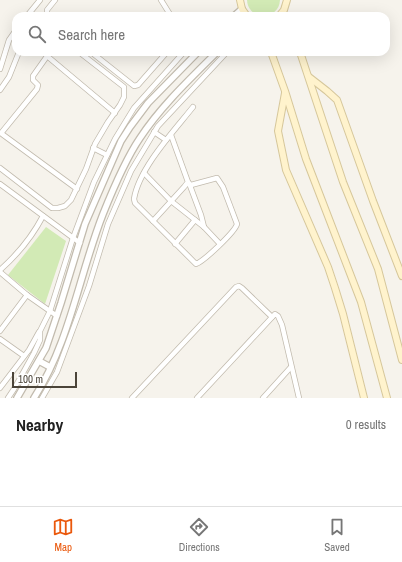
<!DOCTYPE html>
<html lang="en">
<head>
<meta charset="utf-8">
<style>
  body { margin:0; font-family:"Archivo Narrow",sans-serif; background:#f6f6f6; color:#222 }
  .scale { position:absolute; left:12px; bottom:10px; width:65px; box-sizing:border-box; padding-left:4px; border:2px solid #4b4439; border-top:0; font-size:11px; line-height:14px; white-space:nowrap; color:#4b4439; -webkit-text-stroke:3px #fff; paint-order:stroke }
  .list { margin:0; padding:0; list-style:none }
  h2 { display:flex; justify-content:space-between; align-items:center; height:52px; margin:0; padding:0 16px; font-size:17px }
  h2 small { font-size:13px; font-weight:400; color:#767676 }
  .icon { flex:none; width:22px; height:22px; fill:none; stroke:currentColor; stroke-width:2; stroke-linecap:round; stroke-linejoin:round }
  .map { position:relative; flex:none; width:402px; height:398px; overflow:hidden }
  .search { position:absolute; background:#fff; box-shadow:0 4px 16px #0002; left:12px; right:12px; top:12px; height:44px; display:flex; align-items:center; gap:10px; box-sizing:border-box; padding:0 14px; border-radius:12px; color:#767676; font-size:15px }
  .sheet { height:108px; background:#fff }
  nav { display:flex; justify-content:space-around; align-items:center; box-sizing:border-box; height:56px; border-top:1px solid #e0e0e0; background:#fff; font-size:11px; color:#767676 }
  nav a { display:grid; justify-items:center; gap:2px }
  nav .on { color:#ea580c }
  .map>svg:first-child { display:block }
  .green { fill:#d2eab5 }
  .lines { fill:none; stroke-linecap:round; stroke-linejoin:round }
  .minor-casing { stroke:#c2bbae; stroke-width:6 }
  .tertiary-casing { stroke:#c2bbae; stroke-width:8 }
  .secondary-casing { stroke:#d6c79b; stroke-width:8 }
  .minor { stroke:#fff; stroke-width:4.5 }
  .tertiary { stroke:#fff; stroke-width:5.5 }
  .secondary { stroke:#fff3cd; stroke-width:6 }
</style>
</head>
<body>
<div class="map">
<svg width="402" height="398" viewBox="0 0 402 398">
  <rect width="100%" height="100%" fill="#f6f3ec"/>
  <g class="green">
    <path d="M247 0H280C279 21 248 21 247 0Z"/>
    <polygon points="46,227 66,241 45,304 8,275"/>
  </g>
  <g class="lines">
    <g class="minor-casing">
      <g id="minor">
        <polyline points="161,0 171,16"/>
        <polyline points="27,16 40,0"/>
        <polyline points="47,16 47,10 55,0"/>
        <polyline points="50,52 33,76 33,80 38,85 37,89 2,132 2,134 77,189"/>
        <polyline points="91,52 134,86 138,85 167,52"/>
        <polyline points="47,56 115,113"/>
        <polyline points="0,69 9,40 16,30"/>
        <polyline points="0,90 9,77 19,52"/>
        <polyline points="154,132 166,140"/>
        <polyline points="93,148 107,155"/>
        <polyline points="0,168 52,208 58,208 65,206 71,200 86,169 95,144 108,122 120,105 124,97 124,87 79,52"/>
        <polyline points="144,173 171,201 204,227 220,244"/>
        <polyline points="189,183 201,215 204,227"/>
        <polyline points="0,184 80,243"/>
        <path d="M191 185 217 178 223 187 237 224C235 232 204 261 196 264L135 203 134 199C139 168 174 131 193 107"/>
        <polyline points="153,221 184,187 188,182 171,135"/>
        <polyline points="175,244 195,220"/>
        <path d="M0 270C17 255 32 237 43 216"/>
        <polyline points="0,272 27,295 57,316"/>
        <polyline points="0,331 27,295"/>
        <polyline points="0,339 24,356"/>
        <polyline points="0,388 29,350 39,332"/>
        <polyline points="8,398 14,389 34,353 40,340 40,331 50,311 73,238 94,182 115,139 134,108 184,52"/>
        <polyline points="42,398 57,372 89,286 108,224 131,171 158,126 227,52"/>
        <polyline points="132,398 236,287 239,286 242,288 272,317"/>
        <polyline points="197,398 275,314 278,316 282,325 299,398"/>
        <polyline points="263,398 291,367"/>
      </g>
    </g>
    <g class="tertiary-casing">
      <g id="tertiary">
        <polyline points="234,16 242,9"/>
        <polyline points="39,361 50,367"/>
        <polyline points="17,398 46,348 61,303 85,224 121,141 130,127 148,103 198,52"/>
        <path d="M34 398C70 342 79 275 103 214 113 189 125 160 140 138 161 106 190 79 217 52"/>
      </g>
    </g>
    <g class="secondary-casing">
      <g id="secondary">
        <polyline points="240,0 242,9 247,16"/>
        <polyline points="279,16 284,10 287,0"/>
        <polyline points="271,52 285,91 306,159 361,302 387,398"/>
        <polyline points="300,52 343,182 378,269 402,360"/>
        <polyline points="309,77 327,91 337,100 373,201 402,276"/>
        <polyline points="285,93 278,131 286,170 328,267 335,288 343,314 364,398"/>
      </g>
    </g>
    <use href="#minor" class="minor"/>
    <use href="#tertiary" class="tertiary"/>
    <use href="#secondary" class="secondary"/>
  </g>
</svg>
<div class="scale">100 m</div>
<div class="search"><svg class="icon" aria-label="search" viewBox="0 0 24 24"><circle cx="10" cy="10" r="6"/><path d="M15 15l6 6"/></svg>Search here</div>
</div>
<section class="sheet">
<h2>Nearby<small>0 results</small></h2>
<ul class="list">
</ul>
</section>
<nav>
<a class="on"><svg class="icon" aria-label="map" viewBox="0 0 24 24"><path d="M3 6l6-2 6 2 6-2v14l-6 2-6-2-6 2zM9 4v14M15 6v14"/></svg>Map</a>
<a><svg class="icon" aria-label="directions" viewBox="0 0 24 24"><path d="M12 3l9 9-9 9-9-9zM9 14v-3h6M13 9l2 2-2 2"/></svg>Directions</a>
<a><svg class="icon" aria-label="saved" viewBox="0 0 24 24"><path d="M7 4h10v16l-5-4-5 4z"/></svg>Saved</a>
</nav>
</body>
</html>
